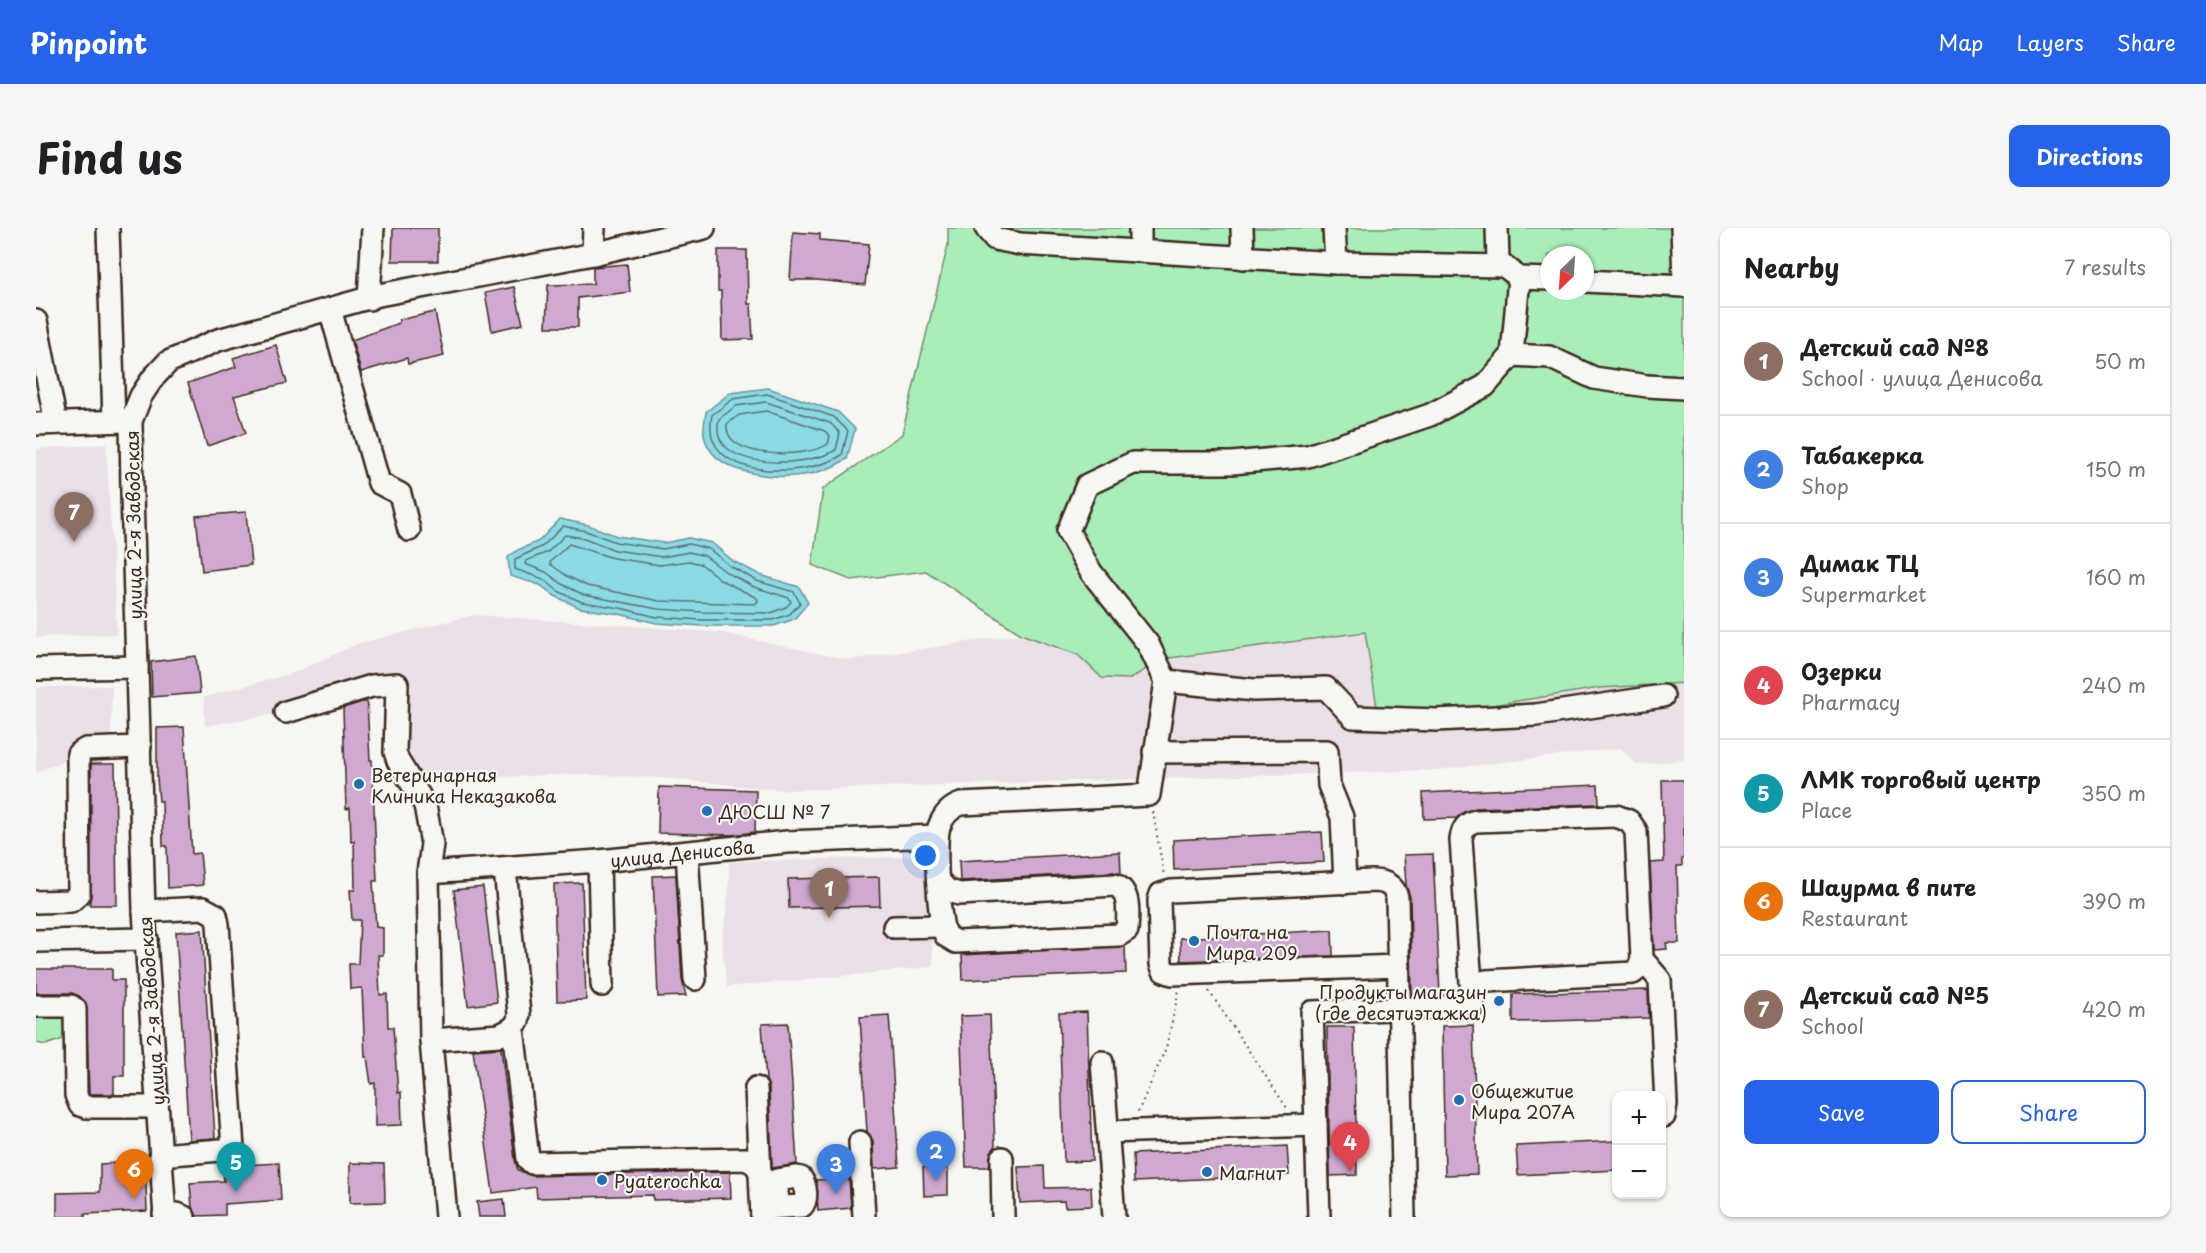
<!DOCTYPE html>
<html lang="en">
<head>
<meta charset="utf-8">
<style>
  body { margin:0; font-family:"Playpen Sans",sans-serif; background:#f6f6f6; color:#202124 }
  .controls { position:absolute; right:18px; bottom:18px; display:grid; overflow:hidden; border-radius:12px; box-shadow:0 2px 4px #0004 }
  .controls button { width:54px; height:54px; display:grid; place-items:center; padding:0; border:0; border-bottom:2px solid #e0e0e0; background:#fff; color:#202124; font:30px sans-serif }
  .compass { position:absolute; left:1504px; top:18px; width:54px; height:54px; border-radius:50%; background:#fff; box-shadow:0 2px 4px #0004; rotate:205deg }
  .you { position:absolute; left:890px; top:628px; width:21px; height:21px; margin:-15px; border:4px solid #fff; border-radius:50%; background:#1a73e8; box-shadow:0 0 0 9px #1a73e833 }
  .badge { display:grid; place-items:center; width:39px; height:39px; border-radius:50%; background:#2563eb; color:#fff; font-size:20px; font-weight:700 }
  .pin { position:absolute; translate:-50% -50px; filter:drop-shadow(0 2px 3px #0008) }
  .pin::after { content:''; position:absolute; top:32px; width:21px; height:18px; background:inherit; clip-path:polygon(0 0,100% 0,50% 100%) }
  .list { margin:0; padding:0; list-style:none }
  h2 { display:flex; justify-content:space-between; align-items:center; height:78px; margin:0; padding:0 24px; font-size:26px }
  h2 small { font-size:20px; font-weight:400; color:#757577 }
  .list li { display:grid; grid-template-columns:39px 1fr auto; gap:18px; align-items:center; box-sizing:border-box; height:108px; padding:0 24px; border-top:2px solid #e0e0e0 }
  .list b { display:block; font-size:22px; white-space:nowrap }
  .list p { margin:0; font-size:20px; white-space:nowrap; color:#757577 }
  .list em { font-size:20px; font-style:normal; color:#757577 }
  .actions { display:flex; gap:12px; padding:18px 24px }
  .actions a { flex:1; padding:14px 0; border:2px solid #2563eb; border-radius:12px; text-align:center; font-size:21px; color:#2563eb }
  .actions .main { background:#2563eb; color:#fff }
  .map { position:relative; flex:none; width:1648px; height:989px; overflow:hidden; border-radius:12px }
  header { display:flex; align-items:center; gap:36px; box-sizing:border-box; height:84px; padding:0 30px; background:#2563eb; color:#fff }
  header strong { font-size:28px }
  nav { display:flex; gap:33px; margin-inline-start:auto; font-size:21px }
  .intro { display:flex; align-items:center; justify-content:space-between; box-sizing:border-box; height:144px; padding:0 36px }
  h1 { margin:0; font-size:42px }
  .button { padding:15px 27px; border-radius:12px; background:#2563eb; color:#fff; font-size:21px; font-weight:700 }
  main { display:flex; gap:36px; padding:0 36px }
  aside { flex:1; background:#fff; border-radius:12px; box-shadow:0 2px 4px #0004 }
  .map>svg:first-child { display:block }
  .built { fill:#ebdfe8 }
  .green { fill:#a9edb8; stroke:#728c6b; stroke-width:1.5; fill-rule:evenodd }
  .water { fill:#8bdbe6; stroke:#6b9496; stroke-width:1.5 }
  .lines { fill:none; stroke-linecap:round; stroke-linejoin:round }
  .shore { stroke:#5b716e; stroke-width:1.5 }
  .building { fill:#d0a9d1; stroke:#3b2a1e; stroke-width:1.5 }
  .minor-casing { stroke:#3b2a1e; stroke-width:26 }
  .path { stroke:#3b2a1e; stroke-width:2; stroke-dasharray:1.5 4.5; stroke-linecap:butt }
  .minor { stroke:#f6f6f2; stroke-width:21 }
  .poi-dot { fill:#1f6fb2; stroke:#f6f6f2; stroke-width:2 }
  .labels { text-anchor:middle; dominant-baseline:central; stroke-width:4.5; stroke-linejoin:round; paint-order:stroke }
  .street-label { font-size:18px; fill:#3b2a1e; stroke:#f6f6f2 }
  .poi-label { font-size:18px; fill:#3b2a1e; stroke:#f6f6f2; text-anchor:start }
</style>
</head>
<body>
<header>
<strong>Pinpoint</strong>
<nav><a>Map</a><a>Layers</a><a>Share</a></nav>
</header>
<div class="intro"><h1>Find us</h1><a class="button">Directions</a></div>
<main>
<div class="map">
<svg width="1648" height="989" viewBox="0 0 1648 989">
  <rect width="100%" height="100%" fill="#f6f6f2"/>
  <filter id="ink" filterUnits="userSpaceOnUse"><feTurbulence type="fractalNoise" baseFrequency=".0167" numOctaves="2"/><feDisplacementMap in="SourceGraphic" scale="12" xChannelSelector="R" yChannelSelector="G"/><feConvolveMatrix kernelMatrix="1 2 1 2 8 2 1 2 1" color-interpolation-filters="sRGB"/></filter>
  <g filter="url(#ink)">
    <g class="built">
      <polygon points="70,216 81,406 0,409 0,221"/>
      <polygon points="438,387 681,404 813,432 985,406 1042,427 1066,450 1094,451 1126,431 1329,404 1342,484 1564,460 1648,455 1648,532 1601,537 1585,520 1401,542 748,562 625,550 540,546 362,553 347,467 169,498 168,469 257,445 321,416"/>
      <polygon points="76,458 75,510 0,545 0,459"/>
      <polygon points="894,628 897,739 691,759 686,714 693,662 693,634"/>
    </g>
    <g class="green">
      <path d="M912 0H1648V455L1564 460 1399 486 1342 485 1329 404 1126 431 1094 451 1066 450 1042 427 985 406 890 343 815 352 776 337 787 261 866 206 912 17ZM1513 27H1549V63H1513Z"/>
      <polygon points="0,782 37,782 36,808 10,817 0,815"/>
    </g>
    <g class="water">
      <path d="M732 160 802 184 819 201 811 231C798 239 784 245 768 247 736 251 676 247 668 207 667 201 669 191 670 184L694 165Z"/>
      <polygon points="524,291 552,297 581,308 628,315 653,310 676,315 697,333 724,347 763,359 772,375 758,391 738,398 666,398 620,395 583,386 544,380 519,368 504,357 474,348 472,329 482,322 503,313"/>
    </g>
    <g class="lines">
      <g class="shore">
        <path d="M731 166 798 189 812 203 806 227C769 251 662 253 676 187L697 171Z"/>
        <path d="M730 174 794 195 804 205 800 222C771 240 670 244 683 191L700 178Z"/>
        <path d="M730 183 789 203 794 208 792 216C773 230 687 233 691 196L703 187Z"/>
        <polygon points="527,298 550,303 580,314 627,321 653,316 673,321 694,338 721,353 758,364 764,375 754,386 737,392 666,392 621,389 584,380 546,374 522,363 507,351 479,341 479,331 507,318"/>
        <polygon points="529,307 548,310 579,322 626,329 653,324 669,328 690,344 718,359 753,370 755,374 750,379 735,385 666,384 622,381 548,367 526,356 510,344 489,336 490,333 512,324"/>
        <polygon points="533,316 577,330 624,337 653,333 665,336 685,352 721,370 722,373 719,376 623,373 551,358 531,348 514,336 515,333"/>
      </g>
    </g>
    <g class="building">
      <polygon points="357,0 402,0 402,33 356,33"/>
      <polygon points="757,4 784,6 784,12 833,16 829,57 781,52 754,52"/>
      <polygon points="682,22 711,22 712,76 715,76 717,111 686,112 685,63 682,63"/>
      <polygon points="591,36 594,64 542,70 542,99 510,99 512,57 557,56 557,39"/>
      <polygon points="478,59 487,96 456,103 449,65"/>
      <polygon points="399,84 408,128 372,136 371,130 325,144 316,112 363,95 363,92"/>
      <polygon points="240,117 251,155 198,168 210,205 171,218 152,155 200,139 197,130"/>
      <polygon points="210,284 215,337 166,343 160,288"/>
      <polygon points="160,428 164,465 116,469 115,434"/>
      <polygon points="326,474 331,474 334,532 336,532 341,653 337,653 340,699 347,700 347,727 342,727 344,767 351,766 352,799 357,799 362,865 365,864 366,897 339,898 339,855 335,856 331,829 329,829 326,760 314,761 313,736 322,736 324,692 316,692 314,662 319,662 318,613 315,614 314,580 310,581 307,480"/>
      <polygon points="148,499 156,626 164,625 167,657 132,660 131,618 127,618 126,573 123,573 121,550 121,500"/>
      <polygon points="55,536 79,536 81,677 54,677"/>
      <polygon points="1626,552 1648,552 1648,630 1646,631 1646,638 1641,638 1643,715 1630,715 1631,721 1618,722 1614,635 1628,634"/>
      <polygon points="1562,557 1563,576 1440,580 1428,584 1421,590 1388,591 1387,565"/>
      <polygon points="623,559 720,562 719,604 697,607 622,605"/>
      <polygon points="1286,604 1288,634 1138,642 1137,612"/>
      <polygon points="1084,624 1085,646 1078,644 924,653 923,633"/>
      <polygon points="1397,626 1404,766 1376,768 1374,669 1370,657 1368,627"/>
      <polygon points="640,647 646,752 650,768 622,769 617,648"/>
      <polygon points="843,649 844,678 753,680 752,651"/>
      <polygon points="546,655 550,772 521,773 518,656"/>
      <polygon points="447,659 461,774 432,778 418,662"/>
      <polygon points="166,702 179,910 153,912 140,704"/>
      <polygon points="1296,702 1297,728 1145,733 1144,710"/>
      <polygon points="1089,718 1090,745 927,752 926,727"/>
      <polygon points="0,741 76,741 76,752 88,752 88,848 78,848 78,866 53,866 53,864 50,775 43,768 36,765 0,765"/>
      <polygon points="1612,762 1613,790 1477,794 1477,766"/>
      <polygon points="1051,784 1056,933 1028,934 1023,785"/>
      <polygon points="853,787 863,939 838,941 837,913 831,904 824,789"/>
      <polygon points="954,787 959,919 955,924 953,939 930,939 924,788"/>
      <polygon points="752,795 761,936 736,940 733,859 730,852 726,796"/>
      <polygon points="1437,797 1441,946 1409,947 1406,798"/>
      <polygon points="1291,799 1318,799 1321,947 1294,948"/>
      <polygon points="465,820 479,932 482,942 496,948 694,944 695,970 617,972 617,967 501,970 500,959 457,965 437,822"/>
      <polygon points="1581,913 1581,942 1482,947 1480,918"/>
      <polygon points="1251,918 1253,947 1098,954 1097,926"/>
      <polygon points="109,933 111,983 49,986 49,989 21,989 21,965 64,964 64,936"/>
      <polygon points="243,935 245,972 189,976 189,987 161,988 156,979 154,955 188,953 187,938"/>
      <polygon points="314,935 348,936 349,974 314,975"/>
      <polygon points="1008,938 1009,960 1055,959 1056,978 1029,979 1028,973 984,975 982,939"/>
      <polygon points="887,939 912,940 912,967 888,968"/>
      <polygon points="813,950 815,980 782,983 780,952"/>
      <polygon points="468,971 470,989 443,989 441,974"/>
    </g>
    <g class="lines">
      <g class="minor-casing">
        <g id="minor">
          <polyline points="72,0 78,193"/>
          <polyline points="950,0 959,11 984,16 1300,35 1468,38"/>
          <polyline points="1104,0 1104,23"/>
          <polyline points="1206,0 1207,30"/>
          <polyline points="1298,0 1300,35"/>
          <polyline points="1461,0 1462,33 1476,44"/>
          <polyline points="1646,0 1648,51"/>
          <polyline points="557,26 558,0"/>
          <polyline points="1513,51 1483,50 1476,127 1513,129 1558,150 1611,158 1648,160"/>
          <polyline points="1549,53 1648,58"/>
          <polyline points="333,71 337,0"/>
          <polyline points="294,81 343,255 364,266 373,302"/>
          <polyline points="0,93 20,195"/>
          <polyline points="0,196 91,193"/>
          <polyline points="0,441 101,439"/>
          <polyline points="1130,453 1218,462 1290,460 1317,489 1400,492 1500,487 1627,468"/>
          <polyline points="250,484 336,458 361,456 359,524 362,533 389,577 396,616 392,645 395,812 410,989"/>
          <polyline points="1118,524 1291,523 1293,557 1306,589 1309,655"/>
          <polyline points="651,625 659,751"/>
          <polyline points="563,633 566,757"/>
          <polyline points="469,641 483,786 482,793 477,800"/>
          <path id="s1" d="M392 645 563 633 751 614 901 608"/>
          <path d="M903 653 911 662 923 666 1079 657C1095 663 1092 688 1091 702L1083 707 920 714 910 708C902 695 898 614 903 599 907 588 913 580 925 576L1113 567 1130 453 1112 416 1055 344 1032 303 1051 257 1097 235H1196L1272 228 1394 187 1449 158 1476 127"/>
          <polyline points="0,674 35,673 43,666 42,526 50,521 104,519"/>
          <polyline points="108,683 167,680 180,687 182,696 197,921 124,927"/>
          <polyline points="858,699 905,698"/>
          <polyline points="0,713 111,711"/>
          <polyline points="1606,731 1624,752 1630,876 1628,888"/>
          <path d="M1363 738 1136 746 1128 743 1125 736 1123 672 1125 666 1135 663 1336 653C1348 653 1357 656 1361 669 1364 775 1365 882 1368 989"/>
          <polyline points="0,778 35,778 39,781 40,867 44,877 50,879 121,879"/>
          <polyline points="395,812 464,807 477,800 492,931 496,935 710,931 719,936 724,944"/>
          <polyline points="1066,834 1078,989"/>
          <polyline points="720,860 726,989"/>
          <path d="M1280 897 1276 784 1437 778C1432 723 1429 667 1425 612 1426 602 1430 595 1440 593L1580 588 1593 593 1600 603 1606 731 1603 740 1597 745 1450 753 1440 758 1436 772"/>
          <polyline points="1072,904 1280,897 1283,989"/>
          <polyline points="824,914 828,989"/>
          <polyline points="966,930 967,989"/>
          <polyline points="128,986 141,986 148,989"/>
          <path d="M726 986 727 982 731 980 766 978C772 972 770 957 765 950L761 949 741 952V974L749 979"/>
          <polyline points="129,989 108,683 96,266 95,193 105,168 117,150 132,134 182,112 343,67 557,26 668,0"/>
        </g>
      </g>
      <g class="path">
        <polyline points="1117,584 1128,647"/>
        <polyline points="1173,763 1251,880"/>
        <polyline points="1102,884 1130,820 1143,762"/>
      </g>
      <use href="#minor" class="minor"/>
    </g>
  </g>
  <g class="poi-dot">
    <circle cx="323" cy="556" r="6"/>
    <circle cx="671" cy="583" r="6"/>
    <circle cx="1158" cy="713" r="6"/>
    <circle cx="1463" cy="773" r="6"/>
    <circle cx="1423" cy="872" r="6"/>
    <circle cx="1171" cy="944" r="6"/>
    <circle cx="566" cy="952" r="6"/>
  </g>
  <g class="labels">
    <g class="street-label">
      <text transform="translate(97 297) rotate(-91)">улица 2-я Заводская</text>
      <text stroke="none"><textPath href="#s1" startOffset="255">улица Денисова</textPath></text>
      <text transform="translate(115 783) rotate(-94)">улица 2-я Заводская</text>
    </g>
    <g class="poi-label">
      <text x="335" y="546">Ветеринарная<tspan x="335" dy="21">Клиника Неказакова</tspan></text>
      <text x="683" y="583">ДЮСШ № 7</text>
      <text x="1170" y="703">Почта на<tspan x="1170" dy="21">Мира 209</tspan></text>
      <text x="1451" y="763" text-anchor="end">Продукты магазин<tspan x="1451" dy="21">(где десятиэтажка)</tspan></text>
      <text x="1435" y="862">Общежитие<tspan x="1435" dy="21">Мира 207А</tspan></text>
      <text x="1183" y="944">Магнит</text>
      <text x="578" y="952">Pyaterochka</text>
    </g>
  </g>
</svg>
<div class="controls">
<button>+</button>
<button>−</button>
</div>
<svg class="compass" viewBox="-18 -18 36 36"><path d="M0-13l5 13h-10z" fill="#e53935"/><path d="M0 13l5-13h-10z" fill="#757577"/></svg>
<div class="you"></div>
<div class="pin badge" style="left:793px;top:690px;background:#8d6e63">1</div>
<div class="pin badge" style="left:900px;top:953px;background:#3f7fe0">2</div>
<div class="pin badge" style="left:800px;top:966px;background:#3f7fe0">3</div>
<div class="pin badge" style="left:1314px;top:944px;background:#e0444e">4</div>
<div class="pin badge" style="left:200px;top:964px;background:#0f9aa8">5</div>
<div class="pin badge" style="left:98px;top:971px;background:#e8710a">6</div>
<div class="pin badge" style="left:38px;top:314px;background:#8d6e63">7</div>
</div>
<aside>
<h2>Nearby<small>7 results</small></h2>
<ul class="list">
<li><span class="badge" style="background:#8d6e63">1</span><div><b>Детский сад №8</b><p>School · улица Денисова</p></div><em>50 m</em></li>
<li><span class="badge" style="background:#3f7fe0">2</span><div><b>Табакерка</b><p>Shop</p></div><em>150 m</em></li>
<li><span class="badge" style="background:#3f7fe0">3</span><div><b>Димак ТЦ</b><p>Supermarket</p></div><em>160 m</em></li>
<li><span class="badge" style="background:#e0444e">4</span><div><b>Озерки</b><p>Pharmacy</p></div><em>240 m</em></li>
<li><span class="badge" style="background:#0f9aa8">5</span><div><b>ЛМК торговый центр</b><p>Place</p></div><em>350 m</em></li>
<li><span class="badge" style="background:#e8710a">6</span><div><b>Шаурма в пите</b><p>Restaurant</p></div><em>390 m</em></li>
<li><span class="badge" style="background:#8d6e63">7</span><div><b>Детский сад №5</b><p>School</p></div><em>420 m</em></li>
</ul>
<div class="actions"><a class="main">Save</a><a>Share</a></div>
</aside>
</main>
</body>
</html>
